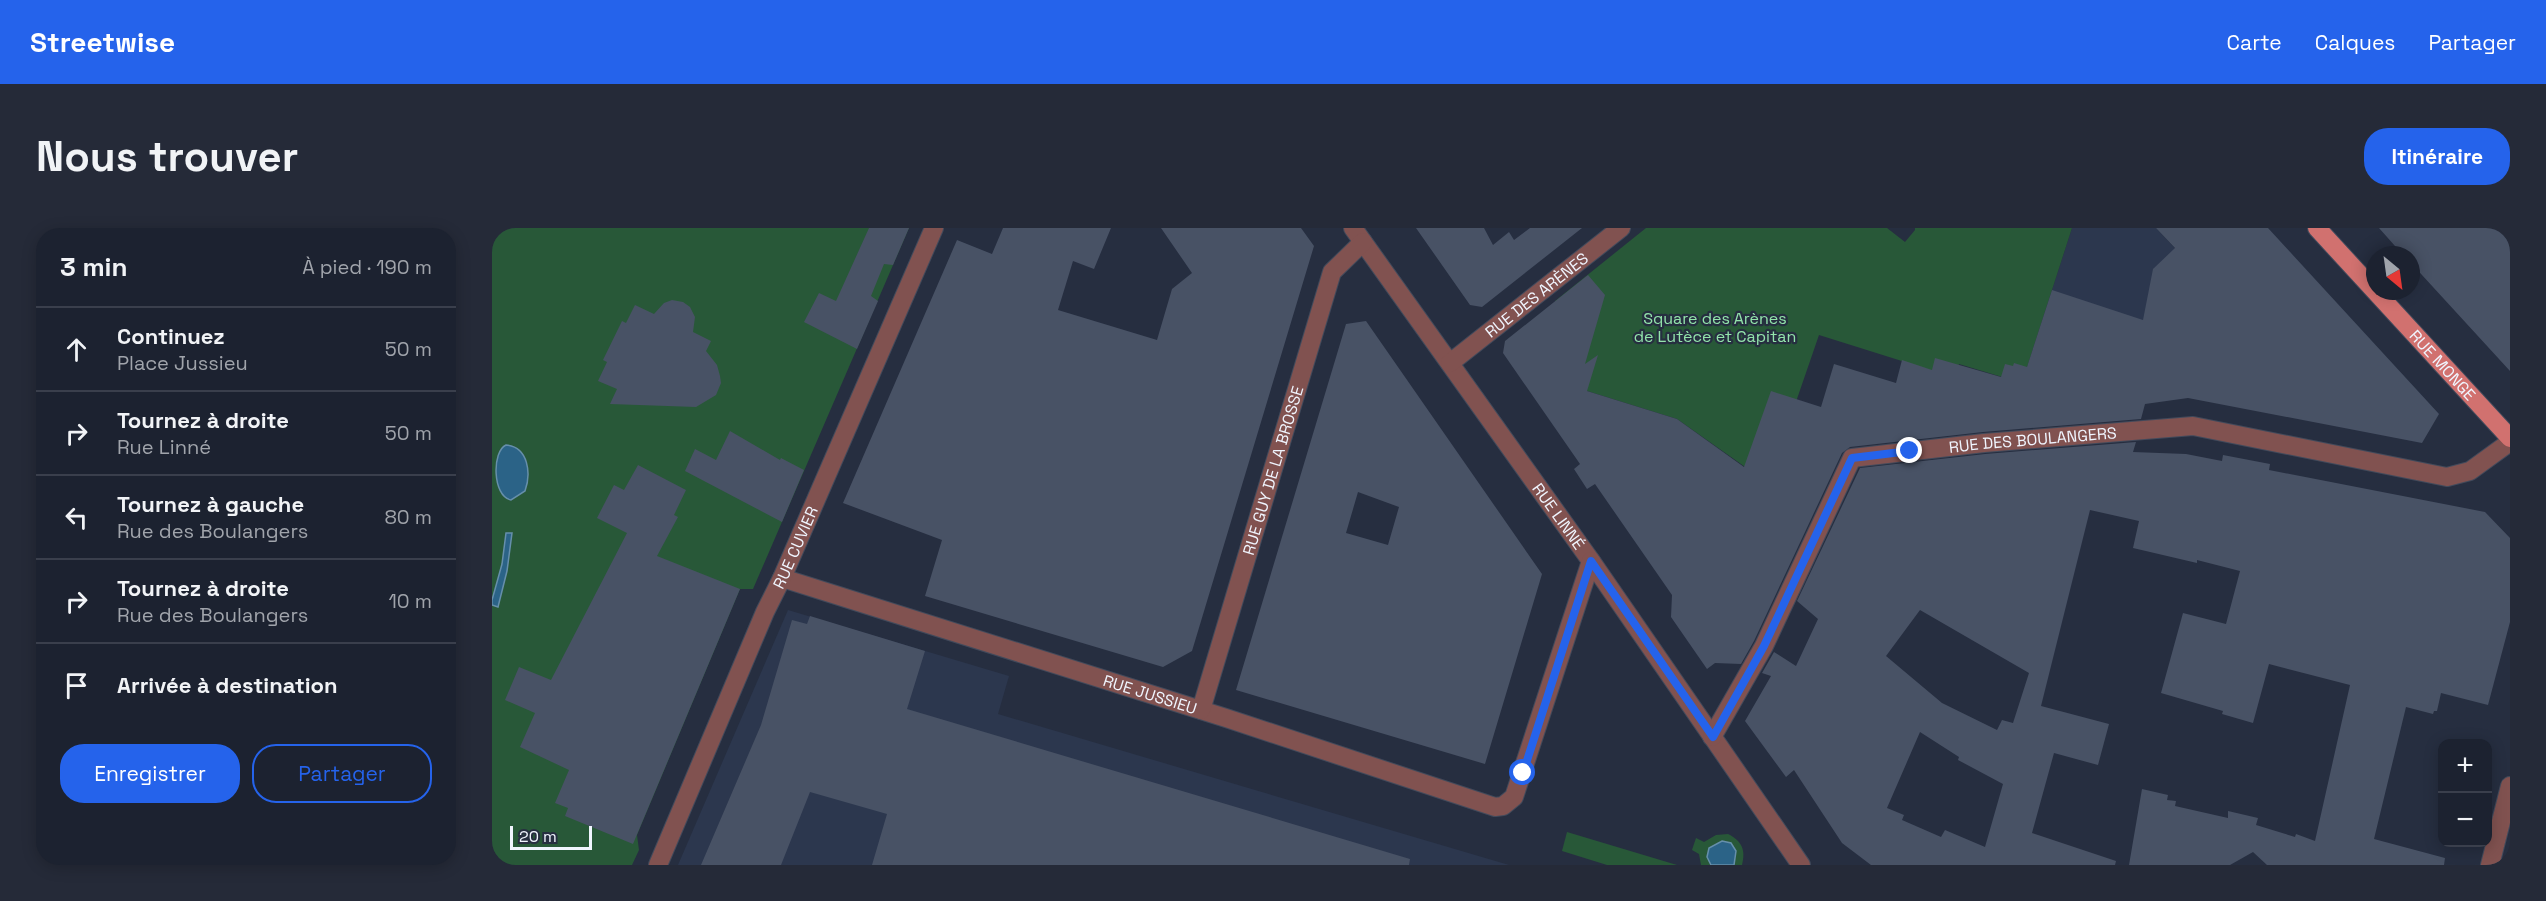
<!DOCTYPE html>
<html lang="fr">
<head>
<meta charset="utf-8">
<style>
  body { margin:0; font-family:"Space Grotesk",sans-serif; background:#252a38; color:#f1f3f6 }
  .controls { position:absolute; right:18px; bottom:18px; display:grid; overflow:hidden; border-radius:12px; box-shadow:0 3px 15px #0003 }
  .controls button { width:54px; height:54px; display:grid; place-items:center; padding:0; border:0; border-bottom:2px solid #3a3f4c; background:#1c2230; color:#f1f3f6; font:30px sans-serif }
  .compass { position:absolute; left:1874px; top:18px; width:54px; height:54px; border-radius:50%; background:#1c2230; box-shadow:0 3px 15px #0003; rotate:151deg }
  .scale { position:absolute; left:18px; bottom:15px; width:82px; box-sizing:border-box; padding-left:6px; border:3px solid #f0f5fe; border-top:0; font-size:16px; line-height:21px; white-space:nowrap; color:#f0f5fe; -webkit-text-stroke:4px #262e40; paint-order:stroke }
  .stop { position:absolute; width:18px; height:18px; margin:-14px; border:4px solid #2563eb; border-radius:50%; background:#fff }
  .stop.end { background:#2563eb; border-color:#fff; box-shadow:0 2px 6px #0008 }
  .list { margin:0; padding:0; list-style:none }
  h2 { display:flex; justify-content:space-between; align-items:center; height:78px; margin:0; padding:0 24px; font-size:26px }
  h2 small { font-size:20px; font-weight:400; color:#a0a4ab }
  .list li { display:grid; grid-template-columns:39px 1fr auto; gap:18px; align-items:center; box-sizing:border-box; height:84px; padding:0 24px; border-top:2px solid #3a3f4c }
  .list b { display:block; font-size:22px; white-space:nowrap }
  .list p { margin:0; font-size:20px; white-space:nowrap; color:#a0a4ab }
  .list em { font-size:20px; font-style:normal; color:#a0a4ab }
  .actions { display:flex; gap:12px; padding:18px 24px }
  .actions a { flex:1; padding:14px 0; border:2px solid #2563eb; border-radius:24px; text-align:center; font-size:21px; color:#2563eb }
  .actions .main { background:#2563eb; color:#fff }
  .icon { flex:none; width:33px; height:33px; fill:none; stroke:currentColor; stroke-width:2; stroke-linecap:round; stroke-linejoin:round }
  .map { position:relative; flex:none; width:2018px; height:637px; overflow:hidden; border-radius:24px }
  header { display:flex; align-items:center; gap:36px; box-sizing:border-box; height:84px; padding:0 30px; background:#2563eb; color:#fff }
  header strong { font-size:28px }
  nav { display:flex; gap:33px; margin-inline-start:auto; font-size:21px }
  .intro { display:flex; align-items:center; justify-content:space-between; box-sizing:border-box; height:144px; padding:0 36px }
  h1 { margin:0; font-size:42px }
  .button { padding:15px 27px; border-radius:24px; background:#2563eb; color:#fff; font-size:21px; font-weight:700 }
  main { display:flex; gap:36px; padding:0 36px }
  aside { flex:1; background:#1c2230; border-radius:24px; box-shadow:0 3px 15px #0003 }
  .map>svg:first-child { display:block }
  .built { fill:#2c374e }
  .green { fill:#285838 }
  .water { fill:#2b6387; stroke:#668fab; stroke-width:1.5 }
  .building { fill:#485265; fill-rule:evenodd }
  .lines { fill:none; stroke-linecap:round; stroke-linejoin:round }
  .minor-casing { stroke:#424a5b; stroke-width:20 }
  .major-casing { stroke:#424a5b; stroke-width:20 }
  .minor { stroke:#815250; stroke-width:18 }
  .major { stroke:#d1716f; stroke-width:18 }
  .route { stroke:#2563eb; stroke-width:8 }
  .labels { text-anchor:middle; dominant-baseline:central; stroke-width:4.5; stroke-linejoin:round; paint-order:stroke }
  .street-label { font-size:16px; fill:#f0f5fe; stroke:#262e40 }
  .park-label { font-size:16px; fill:#93e4ab; stroke:#262e40 }
</style>
</head>
<body>
<header>
<strong>Streetwise</strong>
<nav><a>Carte</a><a>Calques</a><a>Partager</a></nav>
</header>
<div class="intro"><h1>Nous trouver</h1><a class="button">Itinéraire</a></div>
<main>
<aside>
<h2>3 min<small>À pied · 190 m</small></h2>
<ul class="list">
<li><svg class="icon" aria-label="ahead" viewBox="0 0 24 24"><path d="M12 20V5M6 11l6-6 6 6"/></svg><div><b>Continuez</b><p>Place Jussieu</p></div><em>50 m</em></li>
<li><svg class="icon" aria-label="right" viewBox="0 0 24 24"><path d="M7 20v-9h11M14 6l5 5-5 5"/></svg><div><b>Tournez à droite</b><p>Rue Linné</p></div><em>50 m</em></li>
<li><svg class="icon" aria-label="left" viewBox="0 0 24 24"><path d="M17 20v-9H6M10 6l-5 5 5 5"/></svg><div><b>Tournez à gauche</b><p>Rue des Boulangers</p></div><em>80 m</em></li>
<li><svg class="icon" aria-label="right" viewBox="0 0 24 24"><path d="M7 20v-9h11M14 6l5 5-5 5"/></svg><div><b>Tournez à droite</b><p>Rue des Boulangers</p></div><em>10 m</em></li>
<li><svg class="icon" aria-label="arrive" viewBox="0 0 24 24"><path d="M6 21V4h12l-3 4 3 4H6"/></svg><div><b>Arrivée à destination</b></div></li>
</ul>
<div class="actions"><a class="main">Enregistrer</a><a>Partager</a></div>
</aside>
<div class="map">
<svg width="2018" height="637" viewBox="0 0 2018 637">
  <rect width="100%" height="100%" fill="#262e40"/>
  <g class="built">
    <polygon points="1580,0 1664,0 1706,45 1676,101 1517,195"/>
    <polygon points="296,382 517,448 506,486 1017,637 186,637"/>
  </g>
  <g class="green">
    <polygon points="0,0 417,0 261,361 248,361 145,607 147,622 140,637 0,637"/>
    <polygon points="1154,0 1395,0 1413,14 1423,2 1423,0 1580,0 1530,155 1467,136 1464,150 1327,107 1276,255 1185,191 1095,163 1043,170 1094,112 1063,73"/>
    <polygon points="1075,604 1185,637 1115,637 1070,623"/>
    <path d="M1236 606C1250 613 1254 622 1250 637H1242L1244 623 1217 634 1219 637H1209L1207 626 1200 622 1204 610 1212 614 1224 607Z"/>
  </g>
  <g class="water">
    <path d="M14 217C37 219 39 246 33 263L19 272C0 268 0 223 14 217Z"/>
    <polygon points="14,305 20,305 15,343 6,379 0,377 0,372 10,336"/>
    <polygon points="1230,613 1239,615 1244,623 1242,637 1219,637 1215,629 1217,620"/>
  </g>
  <g class="building">
    <polygon points="377,0 417,0 401,37 392,36 379,68 386,73 365,121 312,94 327,65 344,73"/>
    <polygon points="511,0 619,0 602,41 581,33 566,82 665,112 680,61 700,45 669,0 809,0 822,18 700,423 671,439 433,368 450,312 351,275 465,12 500,26"/>
    <polygon points="924,0 992,0 1001,17 1017,4 1022,12 1038,0 1090,0 990,79 978,77"/>
    <polygon points="1664,0 1776,0 1947,186 1930,215 1696,170 1653,176 1649,191 1491,204 1358,219 1350,225 1262,413 1249,436 1223,435 1215,441 1179,389 1180,367 1103,256 1095,261 1082,241 1088,236 1011,125 1013,113 1096,47 1113,67 1093,136 1106,127 1095,163 1185,191 1252,239 1279,163 1329,179 1342,136 1404,155 1410,132 1440,142 1443,130 1509,149 1513,136 1521,138 1522,135 1535,139 1560,62 1651,92 1661,41 1683,20"/>
    <polygon points="1887,0 2018,0 2018,143 1919,35 1919,27 1911,27"/>
    <polygon points="180,72 191,74 198,79 203,89 201,104 219,113 214,123 225,137 228,148 229,155 224,167 204,179 118,176 125,161 106,153 115,134 111,132 130,93 134,95 143,77 162,86 172,75"/>
    <path d="M874 93 1050 346 993 536 744 462 854 96ZM866 264 907 279 896 317 854 305Z"/>
    <polygon points="238,203 288,232 289,230 312,242 290,294 193,243 203,221 224,232"/>
    <path d="M1644 214 1641 224 1694 226 1730 233 1731 227 1778 236 1777 242 1993 284 2018 310V394L1996 477 1949 465 1945 483H1942L1941 486 1914 479 1882 611 1953 630 1952 637H1775L1761 624 1738 637H1637L1650 561 1676 567 1675 572 1684 573 1683 578 1736 590V583L1766 590 1764 597 1803 609 1804 606 1823 613 1858 457 1777 436 1761 495 1730 486 1731 483 1669 465 1691 385 1734 396 1748 343 1705 332V335L1641 320 1647 293 1598 282 1549 478 1617 496 1606 537 1562 525 1540 605 1624 633 1623 637H1379L1350 615 1302 542 1294 549 1253 493 1279 448 1270 445 1282 424 1304 438 1326 391 1305 373 1368 240 1493 226ZM1428 382 1537 445 1521 495 1510 492 1505 502 1450 475 1394 428ZM1428 504 1467 529 1466 532 1511 556 1493 619 1453 602 1449 609 1410 592 1412 587 1395 580Z"/>
    <polygon points="146,237 194,262 182,287 186,289 165,328 248,361 141,616 73,588 76,580 63,575 77,542 28,519 43,485 13,472 27,439 59,452 135,305 105,290 122,257 132,262"/>
    <polygon points="318,388 433,423 415,481 918,631 917,637 380,637 395,586 318,564 289,637 209,637 269,497 300,392 315,396"/>
  </g>
  <g class="lines">
    <g class="minor-casing">
      <g id="minor">
        <path id="s1" d="M861 0 1099 333 1309 637"/>
        <path id="s2" d="M958 135 1129 0"/>
        <path id="s3" d="M290 350 734 490 1003 579 1011 578 1022 569 1099 333"/>
        <path id="s4" d="M709 482 840 44 871 14"/>
        <path id="s5" d="M1220 509 1272 418 1360 230 1492 215 1701 198 1955 249 1978 243 2018 214"/>
        <path id="s6" d="M166 637 273 384 290 350 442 0"/>
        <polyline points="1998,637 2018,558"/>
      </g>
    </g>
    <g class="major-casing">
      <g id="major">
        <path id="s7" d="M1825 0 2018 210"/>
      </g>
    </g>
    <use href="#minor" class="minor"/>
    <use href="#major" class="major"/>
  </g>
  <g class="lines">
    <polyline class="route" points="1031,545 1099,333 1221,509 1272,418 1360,230 1418,223"/>
  </g>
  <g class="labels">
    <g class="street-label">
      <text stroke="none"><textPath href="#s2" startOffset="110">RUE DES ARÈNES</textPath></text>
      <text stroke="none"><textPath href="#s7" startOffset="186">RUE MONGE</textPath></text>
      <text stroke="none"><textPath href="#s5" startOffset="494">RUE DES BOULANGERS</textPath></text>
      <text stroke="none"><textPath href="#s4" startOffset="250">RUE GUY DE LA BROSSE</textPath></text>
      <text stroke="none"><textPath href="#s1" startOffset="354">RUE LINNÉ</textPath></text>
      <text stroke="none"><textPath href="#s6" startOffset="346">RUE CUVIER</textPath></text>
      <text stroke="none"><textPath href="#s3" startOffset="386">RUE JUSSIEU</textPath></text>
    </g>
    <g class="park-label">
      <text x="1223" y="90">Square des Arènes<tspan x="1223" dy="18">de Lutèce et Capitan</tspan></text>
    </g>
  </g>
</svg>
<div class="controls">
<button>+</button>
<button>−</button>
</div>
<svg class="compass" viewBox="-18 -18 36 36"><path d="M0-13l5 13h-10z" fill="#e53935"/><path d="M0 13l5-13h-10z" fill="#a0a4ab"/></svg>
<div class="scale">20 m</div>
<div class="stop" style="left:1031px;top:545px"></div>
<div class="stop end" style="left:1418px;top:223px"></div>
</div>
</main>
</body>
</html>
